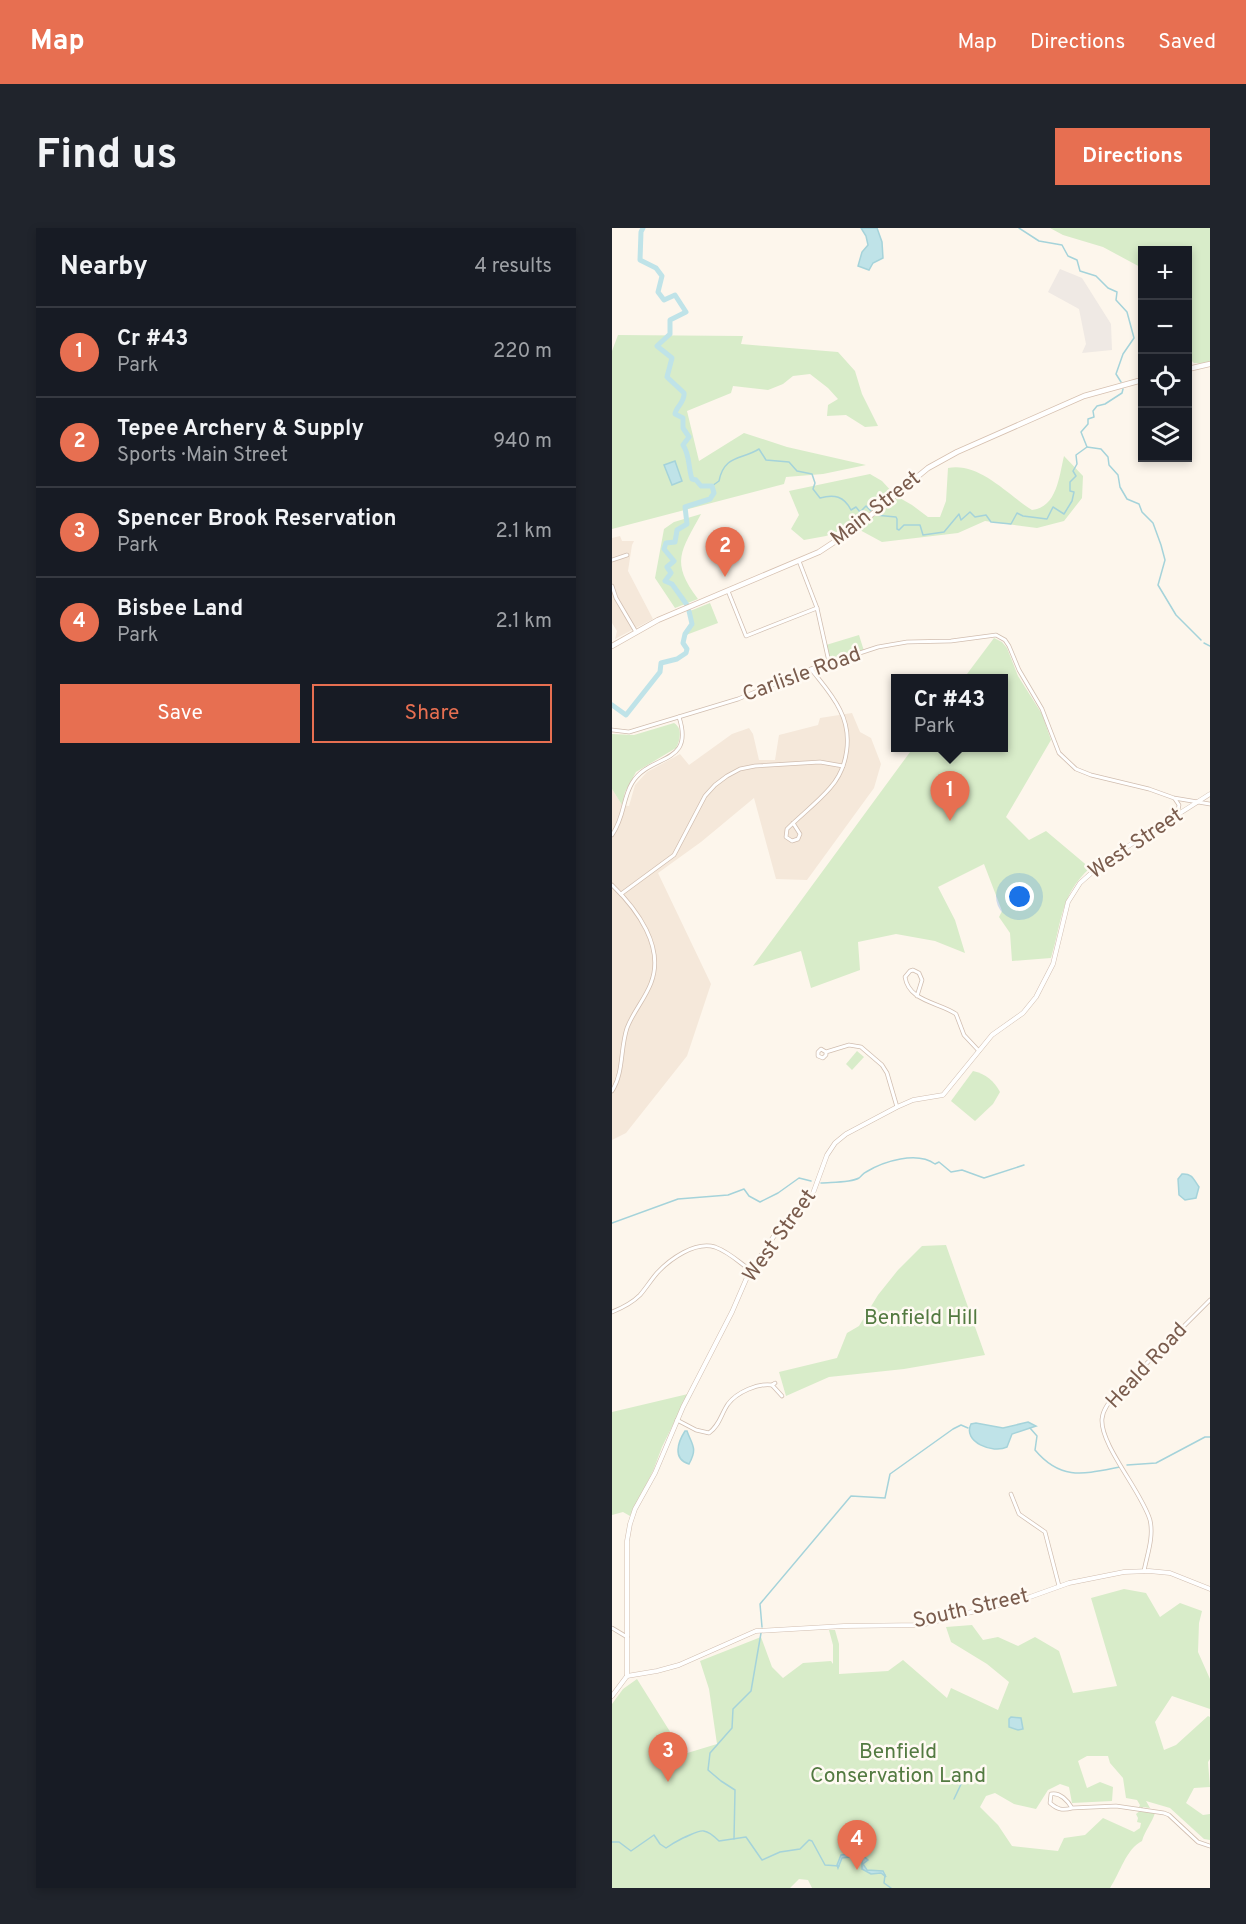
<!DOCTYPE html>
<html lang="en">
<head>
<meta charset="utf-8">
<style>
  body { margin:0; font-family:Overpass,sans-serif; background:#20242c; color:#f1f3f6 }
  .controls { position:absolute; right:18px; top:18px; display:grid; overflow:hidden; border-radius:0px; box-shadow:0 3px 9px #0003 }
  .controls button { width:54px; height:54px; display:grid; place-items:center; padding:0; border:0; border-bottom:2px solid #363941; background:#171b24; color:#f1f3f6; font:30px sans-serif }
  .you { position:absolute; left:408px; top:669px; width:21px; height:21px; margin:-15px; border:4px solid #fff; border-radius:50%; background:#1a73e8; box-shadow:0 0 0 9px #1a73e833 }
  .badge { display:grid; place-items:center; width:39px; height:39px; border-radius:50%; background:#e76f51; color:#fff; font-size:20px; font-weight:700 }
  .pin { position:absolute; translate:-50% -50px; filter:drop-shadow(0 2px 3px #0008) }
  .pin::after { content:''; position:absolute; top:32px; width:21px; height:18px; background:inherit; clip-path:polygon(0 0,100% 0,50% 100%) }
  .popup { position:absolute; left:279px; top:446px; width:117px; height:78px; box-sizing:border-box; display:grid; place-content:center; border-radius:0px; background:#171b24; filter:drop-shadow(0 2px 4px #0005); font-size:20px; white-space:nowrap; color:#9ea1a6 }
  .popup b { font-size:22px; color:#f1f3f6 }
  .popup::after { content:''; position:absolute; left:50%; top:100%; margin-left:-12px; border:12px solid transparent; border-top-color:#171b24 }
  .list { margin:0; padding:0; list-style:none }
  h2 { display:flex; justify-content:space-between; align-items:center; height:78px; margin:0; padding:0 24px; font-size:26px }
  h2 small { font-size:20px; font-weight:400; color:#9ea1a6 }
  .list li { display:grid; grid-template-columns:39px 1fr auto; gap:18px; align-items:center; box-sizing:border-box; height:90px; padding:0 24px; border-top:2px solid #363941 }
  .list b { display:block; font-size:22px; white-space:nowrap }
  .list p { margin:0; font-size:20px; white-space:nowrap; color:#9ea1a6 }
  .list em { font-size:20px; font-style:normal; color:#9ea1a6 }
  .actions { display:flex; gap:12px; padding:18px 24px }
  .actions a { flex:1; padding:14px 0; border:2px solid #e76f51; border-radius:0px; text-align:center; font-size:21px; color:#e76f51 }
  .actions .main { background:#e76f51; color:#fff }
  .icon { flex:none; width:33px; height:33px; fill:none; stroke:currentColor; stroke-width:2; stroke-linecap:round; stroke-linejoin:round }
  .map { position:relative; flex:none; width:598px; height:1660px; overflow:hidden; border-radius:0px }
  header { display:flex; align-items:center; gap:36px; box-sizing:border-box; height:84px; padding:0 30px; background:#e76f51; color:#fff }
  header strong { font-size:28px }
  nav { display:flex; gap:33px; margin-inline-start:auto; font-size:21px }
  .intro { display:flex; align-items:center; justify-content:space-between; box-sizing:border-box; height:144px; padding:0 36px }
  h1 { margin:0; font-size:42px }
  .button { padding:15px 27px; border-radius:0px; background:#e76f51; color:#fff; font-size:21px; font-weight:700 }
  main { display:flex; gap:36px; padding:0 36px }
  aside { flex:1; background:#171b24; border-radius:0px; box-shadow:0 3px 9px #0003 }
  .map>svg:first-child { display:block }
  .residential { fill:#f5e8da }
  .industrial { fill:#efe9e4 }
  .green { fill:#d8ecc9; fill-rule:evenodd }
  .water { fill:#bfe3e8; stroke:#a5d3da; stroke-width:1.5 }
  .lines { fill:none; stroke-linecap:round; stroke-linejoin:round }
  .stream { stroke:#a5d3da; stroke-width:1.5 }
  .river { stroke:#bfe3e8; stroke-width:5 }
  .minor-casing { stroke:#d1beb0; stroke-width:4.5 }
  .tertiary-casing { stroke:#d1beb0; stroke-width:5 }
  .secondary-casing { stroke:#d6c0b0; stroke-width:6 }
  .minor { stroke:#fff; stroke-width:3 }
  .tertiary { stroke:#fff; stroke-width:4 }
  .secondary { stroke:#fff; stroke-width:4.5 }
  .labels { text-anchor:middle; dominant-baseline:central; stroke-width:5; stroke-linejoin:round; paint-order:stroke }
  .street-label { font-size:21px; fill:#7a5c4d; stroke:#fffaf3 }
  .park-label { font-size:21px; fill:#537a41; stroke:#fffaf3 }
</style>
</head>
<body>
<header>
<strong>Map</strong>
<nav><a>Map</a><a>Directions</a><a>Saved</a></nav>
</header>
<div class="intro"><h1>Find us</h1><a class="button">Directions</a></div>
<main>
<aside>
<h2>Nearby<small>4 results</small></h2>
<ul class="list">
<li><span class="badge">1</span><div><b>Cr #43</b><p>Park</p></div><em>220 m</em></li>
<li><span class="badge">2</span><div><b>Tepee Archery &amp; Supply</b><p>Sports · Main Street</p></div><em>940 m</em></li>
<li><span class="badge">3</span><div><b>Spencer Brook Reservation</b><p>Park</p></div><em>2.1 km</em></li>
<li><span class="badge">4</span><div><b>Bisbee Land</b><p>Park</p></div><em>2.1 km</em></li>
</ul>
<div class="actions"><a class="main">Save</a><a>Share</a></div>
</aside>
<div class="map">
<svg width="598" height="1660" viewBox="0 0 598 1660">
  <rect width="100%" height="100%" fill="#fdf6ec"/>
  <g class="residential">
    <polygon points="8,308 10,313 22,313 20,317 16,343 41,391 3,411 5,403 0,395 0,310"/>
    <polygon points="240,485 248,504 259,510 269,536 262,560 195,652 164,651 142,570 89,614 46,645 99,756 75,828 14,905 0,912 0,561 10,577 17,578 23,557 35,544 68,526 77,537 120,506 137,500 141,506 147,532 163,532 167,507 206,497 208,490"/>
  </g>
  <polygon class="industrial" points="448,41 470,50 499,96 500,122 470,125 474,116 467,81 436,64"/>
  <g class="green">
    <polygon points="438,0 598,0 598,136 582,135 576,129 576,22 530,22 530,40 491,19 451,7"/>
    <polygon points="6,107 131,108 129,116 226,124 243,143 250,166 266,198 253,199 234,187 215,188 216,177 226,171 216,160 198,146 181,148 171,156 156,162 121,158 119,165 75,183 87,233 132,205 175,219 254,237 211,246 174,249 172,256 0,301 0,123"/>
    <path d="M452 228 471 248 470 270 452 293 425 300 373 293 346 305 270 314 246 301 286 269 300 277 316 289H328L334 273 336 240C367 234 395 266 420 282 445 279 447 249 452 228Z"/>
    <polygon points="258,246 270,253 281,265 241,298 214,308 192,312 179,301 187,287 177,263"/>
    <path d="M89 286C69 323 58 334 86 371L63 380 43 350 52 301 62 294Z"/>
    <polygon points="98,375 106,395 74,407 80,398 78,383"/>
    <polygon points="247,407 252,423 218,433 214,417"/>
    <path d="M382 410 390 414 395 420 406 448 430 486 439 512 394 589 417 612 434 603 478 640C448 667 450 694 439 730L400 733 398 705 387 689 390 683 372 636 326 659 343 692 353 725 323 713 284 706 246 714 248 742 199 760 189 723 141 738 301 520H392V450H352Z"/>
    <path d="M62 495C71 500 68 513 64 520L24 544 13 564 10 577 0 561V506L22 507Z"/>
    <polygon points="245,823 252,829 240,842 234,836"/>
    <path d="M361 843C374 846 382 853 388 864L381 876 363 893 339 873Z"/>
    <polygon points="334,1017 373,1127 292,1141 217,1149 174,1168 167,1144 225,1130 235,1105 247,1098 266,1067 286,1042 310,1018"/>
    <polygon points="76,1166 50,1219 41,1243 18,1288 11,1284 0,1287 0,1184"/>
    <path d="M512 1361 534 1365 548 1389 568 1375 590 1383 587 1395 586 1424 598 1451V1481L560 1468 543 1494 552 1522 564 1517 596 1488 598 1489V1531L596 1534 598 1559 582 1560 574 1575 591 1587 598 1586V1612L592 1611 558 1580 534 1573 538 1580 531 1579 530 1582 543 1585C540 1595 533 1602 530 1613 514 1621 508 1645 498 1660H200L196 1652 187 1651 178 1660H0V1476L11 1461 25 1451 72 1526 105 1516 97 1461 88 1433 149 1409 160 1439 171 1450 191 1435 219 1433 221 1436V1417L217 1402H223L227 1416V1446L276 1443 291 1432 335 1470 339 1460 386 1482 397 1454 375 1436 339 1414 334 1399 360 1397 371 1412 386 1409 406 1418 423 1409 447 1423 461 1465 505 1458 479 1370ZM475 1528H496L498 1535 511 1550 514 1570 525 1572 528 1577 527 1579H529V1582L524 1586 526 1590 525 1594 529 1595 528 1600 522 1604 491 1590 473 1607 452 1610 446 1623 400 1618 386 1597 368 1579 374 1568 383 1565 402 1576 424 1581 436 1562 448 1556 457 1559 460 1575 500 1573 501 1559 488 1554 475 1560 466 1533Z"/>
  </g>
  <g class="water">
    <polygon points="249,0 265,0 270,14 271,30 261,35 257,42 246,38 250,24 256,17 254,8"/>
    <polygon points="63,233 70,253 60,257 52,237"/>
    <path d="M570 946C580 945 582 952 587 959L584 970 573 972 567 967 566 951Z"/>
    <path d="M416 1194 424 1198 400 1206 395 1219C381 1226 350 1214 359 1196L364 1195 391 1200Z"/>
    <path d="M73 1203H75C80 1217 86 1220 77 1236 60 1231 66 1214 73 1203Z"/>
    <polygon points="399,1489 409,1490 411,1501 406,1502 397,1499 397,1491"/>
    <polygon points="244,1625 249,1626 256,1632 251,1636 255,1642 271,1643 274,1649 269,1645 259,1646 250,1641 250,1630 245,1628 230,1630 226,1640 225,1637 229,1627"/>
  </g>
  <g class="lines">
    <g class="stream">
      <polyline points="407,0 427,13 450,17 456,28 465,32 468,43 484,48 496,60 505,64 504,72 515,84 522,110 511,126 504,146 509,154"/>
      <polyline points="475,219 489,221 496,229 497,237 506,247 508,259 515,271 527,276 530,284 541,295 549,317 553,332 546,357 564,387 589,412"/>
      <path d="M100 258 107 253C112 227 129 232 147 221L154 232 177 234 185 243 200 246 203 255 201 261 208 270C222 266 232 268 239 282L244 279 248 284 254 278 259 283"/>
      <polyline points="263,287 284,289 285,291 285,301 287,302 292,297 308,297 311,307 332,304 347,286 349,292 358,284 363,289 374,287 379,294 399,296 405,285 411,288 435,291 441,279 452,286 460,273 462,264 458,263 458,254 464,248 461,243 465,236 464,227 475,219 469,204 476,196 476,191 482,189 481,183 485,178 493,176 510,165 511,161"/>
      <polyline points="592,415 598,418"/>
      <path d="M209 955C220 954 238 955 247 950 250 948 251 945 254 944 272 933 305 923 323 936L327 934 339 944 350 942 372 950 412 937"/>
      <polyline points="0,995 66,971 116,967 132,961 137,968 148,974 166,965 187,950 199,953"/>
      <path d="M418 1200 425 1208 423 1222C449 1253 472 1246 508 1239"/>
      <polyline points="515,1237 544,1235 593,1209 598,1209"/>
      <polyline points="150,1399 148,1376 239,1268 273,1270 278,1246 341,1201 349,1197 356,1200"/>
      <polyline points="342,1571 351,1552"/>
      <polyline points="122,1611 123,1562 109,1553 96,1542 98,1525 120,1500 121,1481 139,1463 149,1405"/>
      <path d="M0 1614H7L19 1623 42 1607 48 1616 54 1620C61 1615 63 1614 71 1610 88 1603 91 1597 107 1613L134 1609 150 1632 168 1624 188 1621 197 1612 200 1613 213 1637 227 1638"/>
      <polyline points="273,1647 272,1655 279,1660"/>
    </g>
    <g class="river">
      <path d="M31 0 29 4 28 32 44 40 50 48 46 64 52 72 63 67 74 84 58 92V106L45 118 60 130 55 149 72 165C73 175 64 178 63 186L71 190V200L77 209 71 217C78 227 76 239 80 251L84 252 89 258H100L102 265 98 271 73 279 75 296 65 302 63 314 54 315 52 321 62 333 55 339 59 345 53 353 60 356 75 377"/>
      <polyline points="0,477 14,487 48,444 49,435 65,431 74,425 75,421 71,415 73,406 80,396 77,383"/>
    </g>
    <g class="minor-casing">
      <g id="minor">
        <polyline points="0,332 15,327"/>
        <polyline points="187,333 205,380 217,434"/>
        <polyline points="0,358 4,370 24,404"/>
        <polyline points="116,363 134,408 205,380"/>
        <polyline points="0,502 17,504 126,471 199,441 266,419 295,414 339,413 384,407 393,412 397,418 407,442 430,481 447,525 464,541 479,547 537,561 562,570 598,576"/>
        <polyline points="563,571 567,577 565,587"/>
        <path d="M181 595 188 606 186 611 180 613 174 609 175 601C189 587 205 575 218 560 236 540 241 507 228 482 221 467 209 454 199 441"/>
        <path d="M0 607C13 588 10 572 20 555 38 525 83 538 67 489"/>
        <path d="M0 657C25 681 53 719 39 755 33 771 21 784 15 800 8 821 12 844 0 863"/>
        <polyline points="9,666 62,627 93,568 103,557 115,548 128,541 143,538 208,534 231,538"/>
        <path d="M305 768 310 752 307 745 301 742 298 743 293 749C297 774 327 774 344 786L352 807 367 823"/>
        <polyline points="214,824 214,827 211,830 206,828 206,824 209,821 214,824 237,817 249,819 270,837 275,845 285,879"/>
        <path d="M0 1084C10 1080 20 1075 28 1067 34 1060 39 1052 45 1045 58 1031 83 1013 103 1019 117 1024 127 1034 138 1042"/>
        <polyline points="160,1157 170,1168"/>
        <path d="M65 1192 84 1202 97 1205C108 1197 109 1186 116 1176 125 1164 146 1155 160 1157L163 1155"/>
        <polyline points="399,1266 407,1286 433,1304 447,1358"/>
        <path d="M532 1343C535 1327 542 1309 538 1292 530 1264 488 1217 490 1191 491 1180 499 1172 506 1164L598 1072"/>
        <polyline points="0,1400 15,1409"/>
        <path d="M460 1580C450 1583 445 1581 438 1575L439 1566C448 1564 456 1573 460 1580L504 1578 552 1585 557 1587 586 1614 598 1618"/>
      </g>
    </g>
    <g class="tertiary-casing">
      <g id="tertiary">
        <polyline points="15,1448 45,1443 67,1437 144,1403 232,1398 309,1397 418,1369 457,1355 512,1344 537,1343 558,1345 598,1361"/>
        <polyline points="0,1468 15,1448 15,1313 18,1296 23,1281 43,1245 71,1179 120,1084 136,1047 162,1008 200,968 215,927 223,915 234,906 285,879 301,872 331,867 380,807 411,785 424,769 441,736 456,674 468,655 485,640 510,622 598,566"/>
      </g>
    </g>
    <g class="secondary-casing">
      <g id="secondary">
        <polyline points="576,141 598,136"/>
        <polyline points="0,418 46,392 207,324 242,301 316,240 345,224 472,168 530,152"/>
      </g>
    </g>
    <use href="#minor" class="minor"/>
    <use href="#tertiary" class="tertiary"/>
    <use href="#secondary" class="secondary"/>
  </g>
  <g class="labels">
    <g class="street-label">
      <text transform="translate(264 281) rotate(-38)">Main Street</text>
      <text transform="translate(190 447) rotate(-20)">Carlisle Road</text>
      <text transform="translate(524 616) rotate(-34)">West Street</text>
      <text transform="translate(168 1008) rotate(-54)">West Street</text>
      <text transform="translate(535 1138) rotate(-47)">Heald Road</text>
      <text transform="translate(359 1381) rotate(-13)">South Street</text>
    </g>
    <g class="park-label">
      <text x="309" y="1090">Benfield Hill</text>
      <text x="286" y="1524">Benfield<tspan x="286" dy="24">Conservation Land</tspan></text>
    </g>
  </g>
</svg>
<div class="controls">
<button>+</button>
<button>−</button>
<button><svg class="icon" aria-label="locate" viewBox="0 0 24 24"><circle cx="12" cy="12" r="6"/><path d="M12 2v4M12 18v4M2 12h4M18 12h4"/></svg></button>
<button><svg class="icon" aria-label="layers" viewBox="0 0 24 24"><path d="M12 4l9 5-9 5-9-5zM3 14l9 5 9-5"/></svg></button>
</div>
<div class="you"></div>
<div class="pin badge" style="left:338px;top:593px">1</div>
<div class="popup"><b>Cr #43</b>Park</div>
<div class="pin badge" style="left:113px;top:349px">2</div>
<div class="pin badge" style="left:56px;top:1554px">3</div>
<div class="pin badge" style="left:245px;top:1642px">4</div>
</div>
</main>
</body>
</html>
